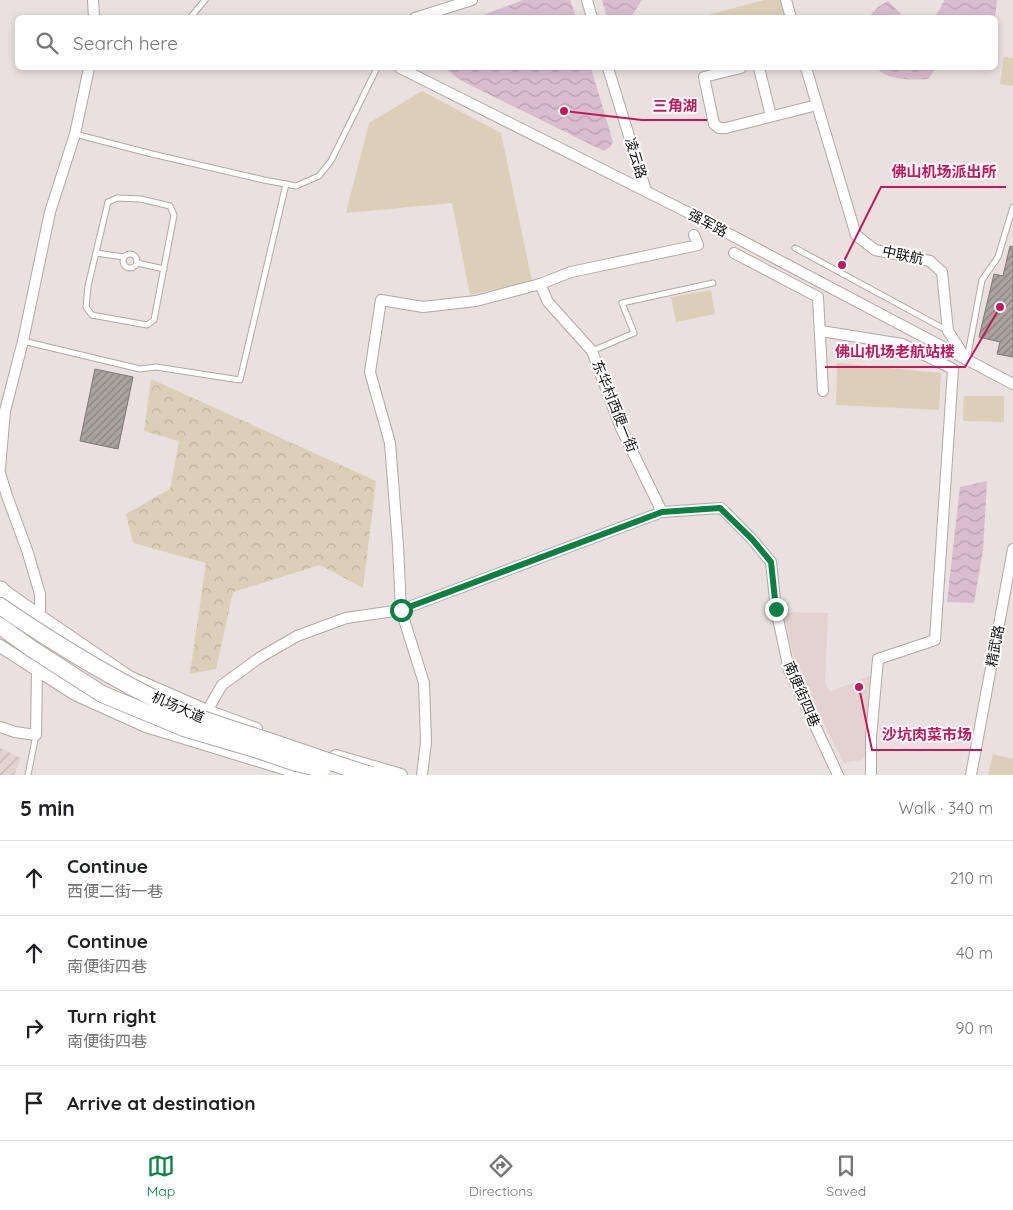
<!DOCTYPE html>
<html lang="en">
<head>
<meta charset="utf-8">
<style>
  body { margin:0; font-family:Quicksand,"Noto Sans SC",sans-serif; background:#f2f2f2; color:#202124 }
  .stop { position:absolute; width:15px; height:15px; margin:-11px; border:4px solid #0b8043; border-radius:50%; background:#fff }
  .stop.end { background:#0b8043; border-color:#fff; box-shadow:0 1px 5px #0008 }
  .list { margin:0; padding:0; list-style:none }
  h2 { display:flex; justify-content:space-between; align-items:center; height:65px; margin:0; padding:0 20px; font-size:21px }
  h2 small { font-size:16px; font-weight:400; color:#757577 }
  .list li { display:grid; grid-template-columns:32px 1fr auto; gap:15px; align-items:center; box-sizing:border-box; height:75px; padding:0 20px; border-top:1px solid #e0e0e0 }
  .list b { display:block; font-size:19px; white-space:nowrap }
  .list p { margin:0; font-size:16px; white-space:nowrap; color:#757577 }
  .list em { font-size:16px; font-style:normal; color:#757577 }
  .icon { flex:none; width:28px; height:28px; fill:none; stroke:currentColor; stroke-width:2; stroke-linecap:round; stroke-linejoin:round }
  .map { position:relative; flex:none; width:1013px; height:775px; overflow:hidden }
  .search { position:absolute; background:#fff; box-shadow:0 2px 8px #0003; left:15px; right:15px; top:15px; height:55px; display:flex; align-items:center; gap:12px; box-sizing:border-box; padding:0 18px; border-radius:8px; color:#757577; font-size:19px }
  .sheet { height:365px; background:#fff }
  nav { display:flex; justify-content:space-around; align-items:center; box-sizing:border-box; height:70px; border-top:1px solid #e0e0e0; background:#fff; font-size:14px; color:#757577 }
  nav a { display:grid; justify-items:center; gap:2px }
  nav .on { color:#0b8043 }
  .map>svg:first-child { display:block }
  .built { fill:#e3d2cf }
  .industrial { fill:url(#industrial-furrows) }
  .green { fill:#dbcfb7 }
  .forest { fill:url(#forest-crowns) }
  .water { fill:url(#water-waves) }
  .building { fill:url(#building-hatch); stroke:#7e7874 }
  .lines { fill:none; stroke-linecap:round; stroke-linejoin:round }
  .service-casing { stroke:#b0a8a6; stroke-width:7 }
  .minor-casing { stroke:#b0a8a6; stroke-width:12 }
  .tertiary-casing { stroke:#b0a8a6; stroke-width:14 }
  .secondary-casing { stroke:#b0a8a6; stroke-width:17 }
  .service { stroke:#fff; stroke-width:5 }
  .minor { stroke:#fff; stroke-width:10 }
  .tertiary { stroke:#fff; stroke-width:12 }
  .secondary { stroke:#fff; stroke-width:15 }
  .primary-bridge-casing { stroke:#b0a8a6; stroke-width:18; stroke-linecap:butt }
  .primary-bridge { stroke:#fff; stroke-width:16 }
  .route { stroke:#0b8043; stroke-width:6 }
  .labels { text-anchor:middle; dominant-baseline:central; stroke-width:4; stroke-linejoin:round; paint-order:stroke }
  .street-label { font-size:14px; fill:#110e0e; stroke:#fff }
  .leader { fill:none; stroke:#c2185b; stroke-width:2 }
  .callout-dot { fill:#c2185b; stroke:#fff; stroke-width:2 }
  .callout-label { font-size:15px; text-anchor:middle; font-weight:bold; fill:#c2185b; stroke:#fff; stroke-width:4; stroke-linejoin:round; paint-order:stroke }
</style>
</head>
<body>
<div class="map">
<svg width="1013" height="775" viewBox="0 0 1013 775">
  <defs>
    <pattern id="industrial-furrows" width="10" height="10" patternUnits="userSpaceOnUse" patternTransform="scale(1.25)"><rect width="10" height="10" fill="#e3d2cf"/><path d="M-1 1l2-2M0 10L10 0M9 11l2-2" fill="none" stroke="#c2b3b1"/></pattern>
    <pattern id="forest-crowns" width="20" height="18" patternUnits="userSpaceOnUse" patternTransform="scale(1.25)"><rect width="20" height="18" fill="#dbcfb7"/><path d="M2 6a3 3 0 1 1 6 0M12 15a3 3 0 1 1 6 0" fill="none" stroke="#bbb19c"/></pattern>
    <pattern id="water-waves" width="16" height="10" patternUnits="userSpaceOnUse" patternTransform="scale(1.25)"><rect width="16" height="10" fill="#d9bcce"/><path d="M0 5q4-4 8 0t8 0" fill="none" stroke="#b9a0b0"/></pattern>
    <pattern id="building-hatch" width="6" height="6" patternUnits="userSpaceOnUse" patternTransform="scale(1.25)"><rect width="6" height="6" fill="#aaa4a0"/><path d="M-1 1l2-2M0 6l6-6M5 7l2-2" fill="none" stroke="#898481"/></pattern>
  </defs>
  <rect width="100%" height="100%" fill="#e9e0df"/>
  <polygon class="built" points="784,612 828,613 825,682 830,692 877,673 866,754 861,760 844,763 796,668"/>
  <polygon class="industrial" points="0,748 21,758 14,775 0,775"/>
  <g class="green">
    <polygon points="764,0 781,0 786,17 697,18"/>
    <polygon points="1004,57 1013,58 1013,86 1000,84"/>
    <polygon points="422,91 501,133 532,281 470,295 452,203 346,213 369,123"/>
    <polygon points="711,290 715,314 676,322 671,297"/>
    <polygon points="837,363 941,373 939,410 836,405"/>
    <polygon points="964,396 1004,396 1004,422 963,421"/>
    <polygon points="993,754 1013,759 1013,775 988,775"/>
  </g>
  <polygon class="forest" points="151,379 376,481 363,588 320,565 233,592 216,669 190,674 206,563 133,543 126,514 170,489 179,441 144,431"/>
  <g class="water">
    <polygon points="523,0 570,0 576,17 478,17"/>
    <polygon points="602,0 642,0 631,17 607,18"/>
    <polygon points="944,0 997,0 995,17 935,17 943,3"/>
    <polygon points="888,1 904,17 869,17 878,7"/>
    <polygon points="445,68 591,68 613,142 610,147 604,151 460,80"/>
    <path d="M877 68H933V72L928 79C913 80 887 81 877 68Z"/>
    <polygon points="987,481 983,550 974,603 947,602 960,487"/>
  </g>
  <g class="building">
    <polygon points="1010,246 1013,247 1013,357 997,354 1000,342 979,337 994,274 1003,276"/>
    <polygon points="95,369 133,377 118,449 80,441"/>
  </g>
  <g class="lines">
    <g class="service-casing">
      <g id="service">
        <polyline points="190,18 205,0"/>
        <polyline points="75,134 152,154 264,180 296,186 319,176 331,161 377,68"/>
        <polygon points="117,198 141,199 170,206 174,215 154,320 147,325 92,315 86,307 88,286 108,202"/>
        <polyline points="795,248 948,331"/>
        <polyline points="96,253 124,257"/>
        <circle cx="130" cy="261" r="7"/>
        <polyline points="137,263 164,269"/>
        <polyline points="23,341 140,369 156,367 240,380 286,184"/>
        <polyline points="592,351 634,333 622,303 713,283"/>
        <polyline points="967,359 982,280 998,257 1013,207"/>
        <polyline points="28,775 36,735"/>
      </g>
    </g>
    <g class="minor-casing">
      <g id="minor">
        <polyline points="93,0 94,18"/>
        <polyline points="587,0 592,18"/>
        <polyline points="786,0 791,18"/>
        <polyline points="415,18 472,0"/>
        <polyline points="400,68 697,217 1013,384"/>
        <polyline points="608,68 646,191"/>
        <polyline points="741,68 704,77 714,124 719,128 726,128 817,105"/>
        <polyline points="759,68 771,116"/>
        <polyline points="806,68 856,235 875,250 930,261 942,272 948,331 966,359"/>
        <polyline points="734,253 818,297 823,391"/>
        <polyline points="540,284 548,302 592,351 620,426 662,512"/>
        <polyline points="821,331 902,344 953,369 935,640 878,659 871,737 871,775"/>
        <polyline points="0,468 5,411 23,341 50,212 75,134 89,68"/>
        <polyline points="0,473 7,496 27,550 40,594 40,640 37,671 36,735 15,732 0,727"/>
        <polyline points="207,711 222,685 259,658 297,636 346,618 401,610 662,512 721,508 752,539 771,562 776,609 789,670 838,775"/>
        <polyline points="422,775 426,742 424,683 401,610 398,546 390,443 370,372 381,300 423,307 476,301 540,284 571,272 698,245 694,235"/>
        <polyline points="971,775 1013,549"/>
      </g>
    </g>
    <g class="tertiary-casing">
      <g id="tertiary">
        <polyline points="0,588 41,617 129,677 207,711 256,729"/>
        <polyline points="0,646 75,694 146,726 306,775"/>
        <polyline points="336,756 401,775"/>
      </g>
    </g>
    <g class="secondary-casing">
      <polyline id="secondary" points="0,590 1,589"/>
    </g>
    <use href="#service" class="service"/>
    <use href="#minor" class="minor"/>
    <use href="#tertiary" class="tertiary"/>
    <use href="#secondary" class="secondary"/>
    <g class="primary-bridge-casing">
      <g id="primary-bridge">
        <path d="M0 606C54 643 111 678 170 706 200 720 232 729 263 739 299 751 335 764 371 775"/>
        <polyline points="0,626 32,649 102,694 184,728 255,749 296,763 322,769"/>
      </g>
    </g>
    <use href="#primary-bridge" class="primary-bridge"/>
  </g>
  <g class="lines">
    <polyline class="route" points="401,610 662,512 720,508 752,539 771,562 776,609"/>
  </g>
  <g class="labels">
    <g class="street-label">
      <text transform="translate(636 158) rotate(73)">凌云路</text>
      <text transform="translate(708 223) rotate(28)">强军路</text>
      <text transform="translate(903 255) rotate(12)">中联航</text>
      <text transform="translate(615 406) rotate(68)">东华村西便一街</text>
      <text transform="translate(995 646) rotate(-79)">精武路</text>
      <text transform="translate(802 694) rotate(67)">南便街四巷</text>
      <text transform="translate(178 707) rotate(24)">机场大道</text>
    </g>
  </g>
  <path class="leader" d="M564 111L642 120H707M842 265L881 187H1006M1000 307L965 367H825M859 687L872 750H982"/>
  <g class="callout-dot">
    <circle cx="564" cy="111" r="5"/>
    <circle cx="842" cy="265" r="5"/>
    <circle cx="1000" cy="307" r="5"/>
    <circle cx="859" cy="687" r="5"/>
  </g>
  <g class="callout-label">
    <text x="675" y="111">三角湖</text>
    <text x="944" y="177">佛山机场派出所</text>
    <text x="895" y="357">佛山机场老航站楼</text>
    <text x="927" y="740">沙坑肉菜市场</text>
  </g>
</svg>
<div class="stop" style="left:401px;top:610px"></div>
<div class="stop end" style="left:776px;top:609px"></div>
<div class="search"><svg class="icon" aria-label="search" viewBox="0 0 24 24"><circle cx="10" cy="10" r="6"/><path d="M15 15l6 6"/></svg>Search here</div>
</div>
<section class="sheet">
<h2>5 min<small>Walk · 340 m</small></h2>
<ul class="list">
<li><svg class="icon" aria-label="ahead" viewBox="0 0 24 24"><path d="M12 20V5M6 11l6-6 6 6"/></svg><div><b>Continue</b><p>西便二街一巷</p></div><em>210 m</em></li>
<li><svg class="icon" aria-label="ahead" viewBox="0 0 24 24"><path d="M12 20V5M6 11l6-6 6 6"/></svg><div><b>Continue</b><p>南便街四巷</p></div><em>40 m</em></li>
<li><svg class="icon" aria-label="right" viewBox="0 0 24 24"><path d="M7 20v-9h11M14 6l5 5-5 5"/></svg><div><b>Turn right</b><p>南便街四巷</p></div><em>90 m</em></li>
<li><svg class="icon" aria-label="arrive" viewBox="0 0 24 24"><path d="M6 21V4h12l-3 4 3 4H6"/></svg><div><b>Arrive at destination</b></div></li>
</ul>
</section>
<nav>
<a class="on"><svg class="icon" aria-label="map" viewBox="0 0 24 24"><path d="M3 6l6-2 6 2 6-2v14l-6 2-6-2-6 2zM9 4v14M15 6v14"/></svg>Map</a>
<a><svg class="icon" aria-label="directions" viewBox="0 0 24 24"><path d="M12 3l9 9-9 9-9-9zM9 14v-3h6M13 9l2 2-2 2"/></svg>Directions</a>
<a><svg class="icon" aria-label="saved" viewBox="0 0 24 24"><path d="M7 4h10v16l-5-4-5 4z"/></svg>Saved</a>
</nav>
</body>
</html>
